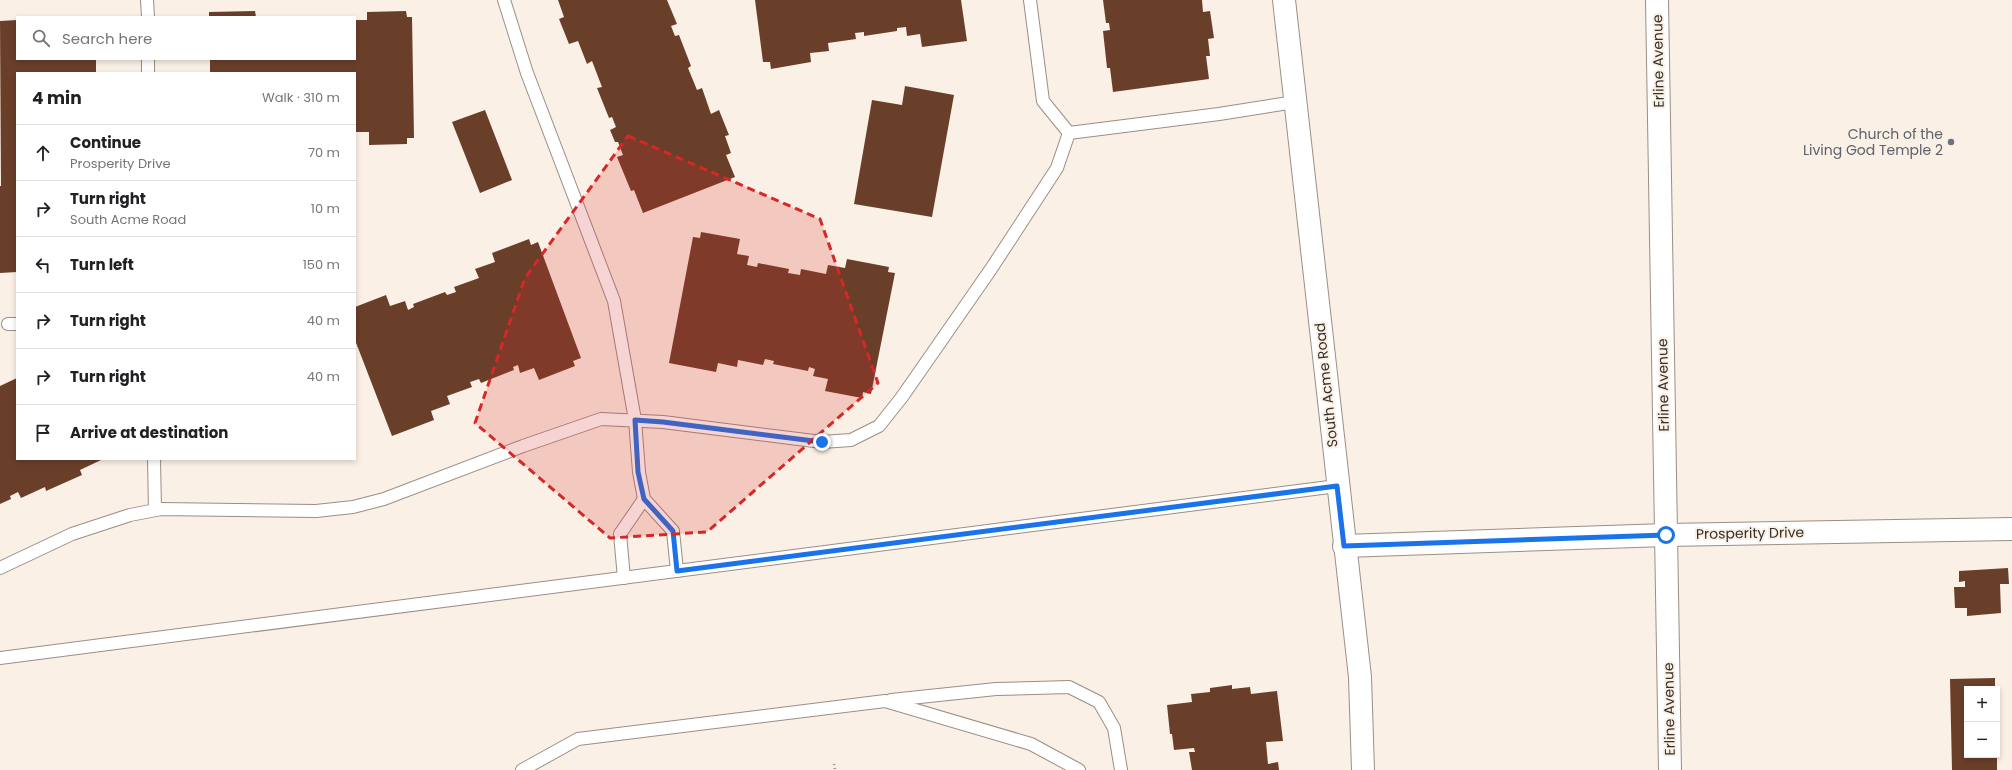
<!DOCTYPE html>
<html lang="en">
<head>
<meta charset="utf-8">
<style>
  body { margin:0; font-family:Poppins,sans-serif; background:#f2f2f2; color:#202124 }
  .controls { position:absolute; right:12px; bottom:12px; display:grid; overflow:hidden; border-radius:0px; box-shadow:0 2px 6px #0003 }
  .controls button { width:36px; height:36px; display:grid; place-items:center; padding:0; border:0; border-bottom:1px solid #e0e0e0; background:#fff; color:#202124; font:20px sans-serif }
  .stop { position:absolute; width:12px; height:12px; margin:-9px; border:3px solid #1a73e8; border-radius:50%; background:#fff }
  .stop.end { background:#1a73e8; border-color:#fff; box-shadow:0 1px 4px #0008 }
  .list { margin:0; padding:0; list-style:none }
  h2 { display:flex; justify-content:space-between; align-items:center; height:52px; margin:0; padding:0 16px; font-size:17px }
  h2 small { font-size:13px; font-weight:400; color:#757577 }
  .list li { display:grid; grid-template-columns:26px 1fr auto; gap:12px; align-items:center; box-sizing:border-box; height:56px; padding:0 16px; border-top:1px solid #e0e0e0 }
  .list b { display:block; font-size:15px; white-space:nowrap }
  .list p { margin:0; font-size:13px; white-space:nowrap; color:#757577 }
  .list em { font-size:13px; font-style:normal; color:#757577 }
  .icon { flex:none; width:22px; height:22px; fill:none; stroke:currentColor; stroke-width:2; stroke-linecap:round; stroke-linejoin:round }
  .map { position:relative; flex:none; width:2012px; height:770px; overflow:hidden }
  .search { position:absolute; background:#fff; box-shadow:0 2px 6px #0003; left:16px; top:16px; width:340px; height:44px; display:flex; align-items:center; gap:10px; box-sizing:border-box; padding:0 14px; border-radius:0px; color:#757577; font-size:15px }
  .panel { position:absolute; background:#fff; box-shadow:0 2px 6px #0003; left:16px; top:72px; width:340px; height:388px; border-radius:0px }
  .map>svg:first-child { display:block }
  .building { fill:#6a3f2a }
  .lines { fill:none; stroke-linecap:round; stroke-linejoin:round }
  .lane-casing { stroke:#998f85; stroke-width:14 }
  .street-casing { stroke:#998f85; stroke-width:24 }
  .secondary-casing { stroke:#998f85; stroke-width:24 }
  .path { stroke:#958e86; stroke-width:2.5; stroke-dasharray:1 3; stroke-linecap:butt }
  .lane { stroke:#fff; stroke-width:12 }
  .street { stroke:#fff; stroke-width:22 }
  .secondary { stroke:#fff; stroke-width:22 }
  .route { stroke:#1a73e8; stroke-width:5 }
  .marked { fill:#d62828; fill-opacity:0.2; stroke:#d62828; stroke-width:3; stroke-dasharray:8 5; stroke-linejoin:round }
  .worship-dot { fill:#6b7280; stroke:#fbf0e5; stroke-width:1.5 }
  .labels { text-anchor:middle; dominant-baseline:central; stroke-width:4; stroke-linejoin:round; paint-order:stroke }
  .street-label { font-size:14px; fill:#332f2a; stroke:#fbf0e5 }
  .worship-label { font-size:14px; fill:#5b616d; stroke:#fbf0e5; text-anchor:end }
</style>
</head>
<body>
<div class="map">
<svg width="2012" height="770" viewBox="0 0 2012 770">
  <rect width="100%" height="100%" fill="#fbf0e5"/>
  <g class="building">
    <polygon points="558,0 667,0 677,24 671,26 675,36 679,35 691,66 688,68 697,90 702,88 711,114 719,110 729,135 725,136 731,153 726,155 735,177 643,213 634,190 631,191 617,157 623,155 618,142 615,142 610,130 616,127 612,117 609,118 597,88 602,87 592,61 587,64 578,41 569,44 559,19 564,17"/>
    <polygon points="755,0 961,0 967,41 922,47 920,34 907,36 906,27 897,28 897,31 864,36 864,32 855,33 856,39 828,43 829,51 810,53 811,62 771,69 770,62 763,62"/>
    <polygon points="1103,0 1202,0 1203,12 1210,11 1214,38 1208,39 1210,56 1206,56 1209,79 1113,92 1110,68 1107,68 1103,31 1110,30 1109,23 1106,23"/>
    <polygon points="255,11 256,17 209,17 209,12"/>
    <polygon points="406,11 407,17 412,17 414,138 407,138 407,144 369,145 369,132 355,132 355,73 210,73 210,59 355,59 355,20 367,20 367,12"/>
    <polygon points="17,20 17,59 96,59 96,73 17,73 17,272 0,273 0,186 1,186 0,21"/>
    <polygon points="905,86 954,95 932,217 854,204 872,100 902,105"/>
    <polygon points="485,110 512,180 480,193 452,122"/>
    <polygon points="701,232 740,239 737,254 749,256 747,265 757,267 758,263 789,269 788,273 800,275 801,269 826,274 828,265 845,268 847,259 889,267 888,272 895,273 871,394 863,392 862,398 825,391 828,379 813,376 815,369 809,367 808,371 773,364 774,361 765,359 763,365 738,360 737,367 718,363 716,372 669,363 693,237 700,238"/>
    <polygon points="529,239 531,245 538,242 581,358 573,361 575,366 539,380 534,368 520,373 518,365 513,367 514,370 481,383 479,379 470,382 472,387 447,396 450,404 431,411 434,420 392,436 355,340 355,307 386,295 390,306 405,301 408,310 414,307 413,304 445,292 447,295 456,292 454,287 479,278 475,269 495,262 492,253"/>
    <polygon points="17,378 17,459 101,460 80,470 82,475 46,491 45,487 21,498 18,492 10,496 11,499 0,504 0,386"/>
    <polygon points="2008,568 2009,584 2000,584 2001,613 1967,616 1967,608 1955,608 1954,587 1965,587 1965,581 1959,582 1959,571"/>
    <polygon points="1995,678 1995,689 1967,689 1967,755 1997,755 1997,770 1952,770 1950,679"/>
    <polygon points="1232,685 1232,689 1250,687 1251,694 1277,691 1283,741 1266,742 1268,764 1278,762 1279,770 1192,770 1189,752 1195,752 1194,748 1174,750 1172,734 1170,734 1167,705 1192,702 1191,694 1210,692 1210,688"/>
  </g>
  <g class="lines">
    <g class="lane-casing">
      <g id="lane">
        <polyline points="147,0 148,17"/>
        <polyline points="504,0 527,73 614,301 635,420 639,472 644,499 673,531 677,571"/>
        <polyline points="1030,0 1043,101 1069,133"/>
        <polyline points="148,59 148,73"/>
        <polyline points="1069,133 1219,114 1295,102"/>
        <polyline points="8,324 17,324"/>
        <polyline points="154,459 155,510"/>
        <polyline points="0,568 72,534 130,515 161,509 316,511 353,507 384,499 523,446 601,419 663,422 822,442 851,440 879,426 902,397 991,269 1057,168 1069,133"/>
        <polyline points="624,578 620,534 644,499"/>
        <polyline points="0,658 1337,486"/>
        <polyline points="891,700 996,689 1069,687 1099,702 1114,728 1121,770"/>
        <polyline points="522,770 578,739 885,701 1031,744 1079,770"/>
      </g>
    </g>
    <g class="street-casing">
      <g id="street">
        <polyline points="1657,0 1670,770"/>
        <polyline points="1344,546 1666,535 2012,529"/>
      </g>
    </g>
    <g class="secondary-casing">
      <polyline id="secondary" points="1284,0 1360,677 1363,770"/>
    </g>
    <polyline class="path" points="834,764 835,770"/>
    <use href="#lane" class="lane"/>
    <use href="#street" class="street"/>
    <use href="#secondary" class="secondary"/>
  </g>
  <g class="lines">
    <polyline class="route" points="822,442 663,422 635,420 638,472 644,499 673,531 677,571 1337,486 1344,546 1666,535"/>
  </g>
  <path class="marked" d="M628 136 820 219 878 383 707 532 610 538 475 423 525 278Z"/>
  <circle class="worship-dot" cx="1951" cy="142" r="4"/>
  <g class="labels">
    <g class="street-label">
      <text transform="translate(1658 61) rotate(-91)">Erline Avenue</text>
      <text transform="translate(1326 385) rotate(-96)">South Acme Road</text>
      <text transform="translate(1663 385) rotate(-91)">Erline Avenue</text>
      <text transform="translate(1750 533) rotate(-1)">Prosperity Drive</text>
      <text transform="translate(1669 709) rotate(-91)">Erline Avenue</text>
    </g>
    <g class="worship-label">
      <text x="1943" y="134">Church of the<tspan x="1943" dy="16">Living God Temple 2</tspan></text>
    </g>
  </g>
</svg>
<div class="controls">
<button>+</button>
<button>−</button>
</div>
<div class="stop" style="left:1666px;top:535px"></div>
<div class="stop end" style="left:822px;top:442px"></div>
<div class="search"><svg class="icon" aria-label="search" viewBox="0 0 24 24"><circle cx="10" cy="10" r="6"/><path d="M15 15l6 6"/></svg>Search here</div>
<section class="panel">
<h2>4 min<small>Walk · 310 m</small></h2>
<ul class="list">
<li><svg class="icon" aria-label="ahead" viewBox="0 0 24 24"><path d="M12 20V5M6 11l6-6 6 6"/></svg><div><b>Continue</b><p>Prosperity Drive</p></div><em>70 m</em></li>
<li><svg class="icon" aria-label="right" viewBox="0 0 24 24"><path d="M7 20v-9h11M14 6l5 5-5 5"/></svg><div><b>Turn right</b><p>South Acme Road</p></div><em>10 m</em></li>
<li><svg class="icon" aria-label="left" viewBox="0 0 24 24"><path d="M17 20v-9H6M10 6l-5 5 5 5"/></svg><div><b>Turn left</b></div><em>150 m</em></li>
<li><svg class="icon" aria-label="right" viewBox="0 0 24 24"><path d="M7 20v-9h11M14 6l5 5-5 5"/></svg><div><b>Turn right</b></div><em>40 m</em></li>
<li><svg class="icon" aria-label="right" viewBox="0 0 24 24"><path d="M7 20v-9h11M14 6l5 5-5 5"/></svg><div><b>Turn right</b></div><em>40 m</em></li>
<li><svg class="icon" aria-label="arrive" viewBox="0 0 24 24"><path d="M6 21V4h12l-3 4 3 4H6"/></svg><div><b>Arrive at destination</b></div></li>
</ul>
</section>
</div>
</body>
</html>
